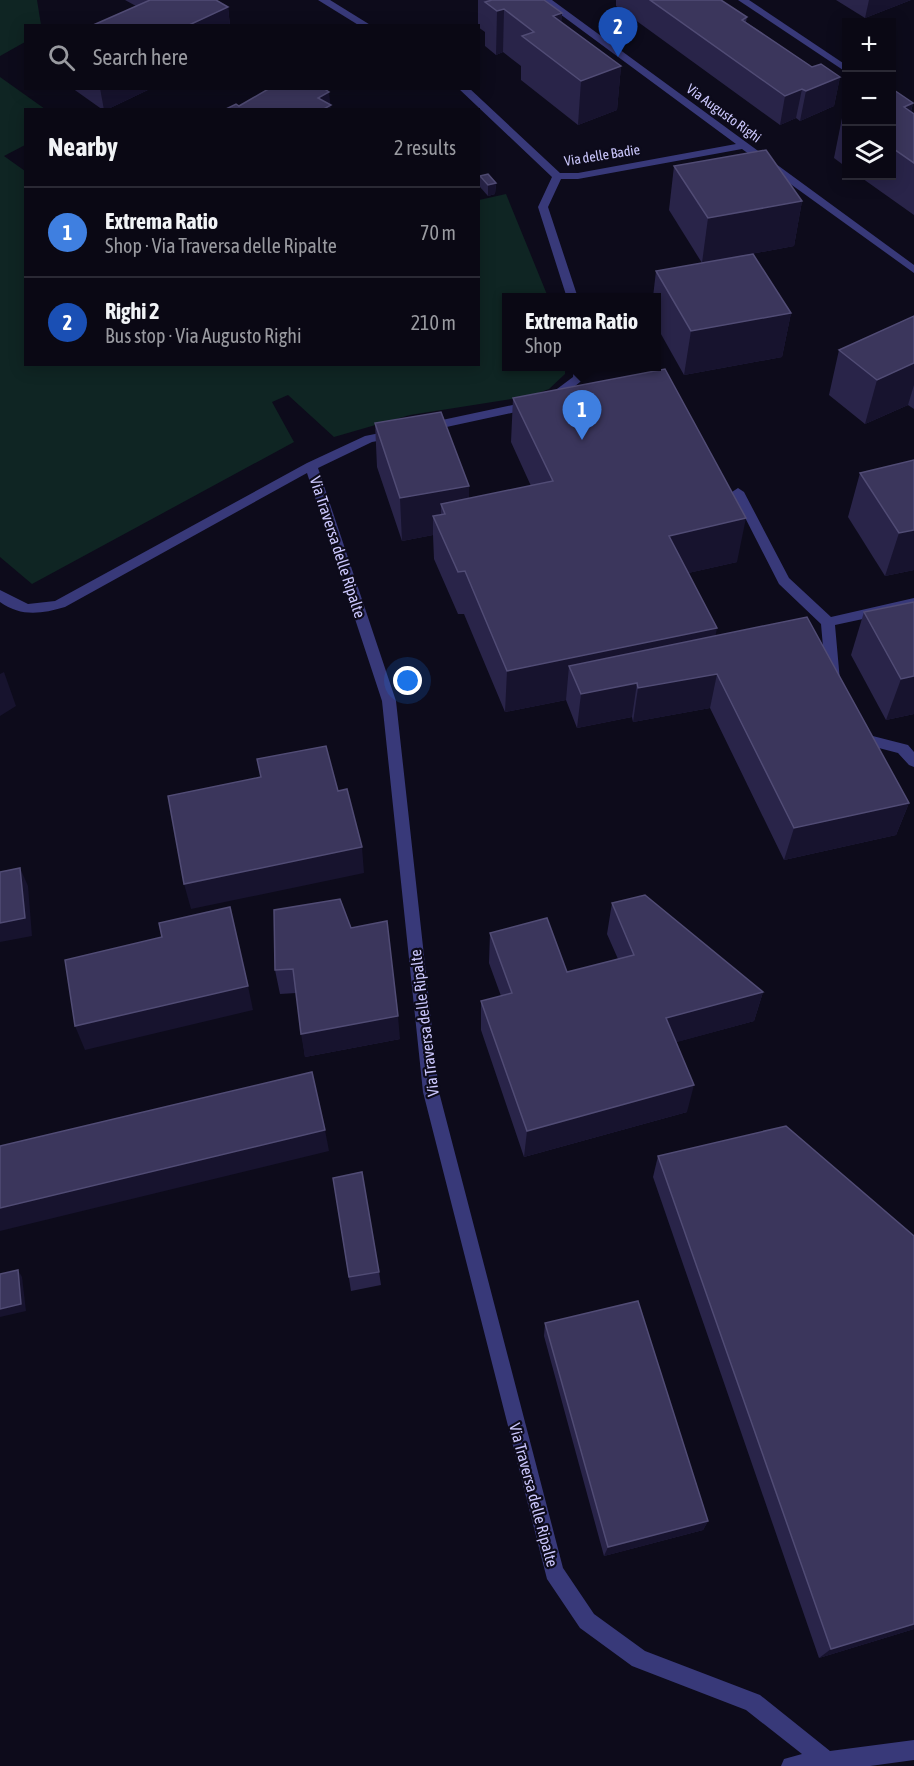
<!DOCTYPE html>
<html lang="en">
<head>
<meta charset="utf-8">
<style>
  body { margin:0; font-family:"Asap Condensed",sans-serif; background:#181622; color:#f1f3f6 }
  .controls { position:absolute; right:18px; top:18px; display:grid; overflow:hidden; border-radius:0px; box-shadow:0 3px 15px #0003 }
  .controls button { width:54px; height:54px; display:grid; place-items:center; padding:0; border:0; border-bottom:2px solid #2a2934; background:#0a0814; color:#f1f3f6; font:30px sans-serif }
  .you { position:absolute; left:408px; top:681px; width:21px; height:21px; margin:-15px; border:4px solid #fff; border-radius:50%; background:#1a73e8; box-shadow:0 0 0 9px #1a73e833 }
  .badge { display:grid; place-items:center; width:39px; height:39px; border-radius:50%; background:#0f766e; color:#fff; font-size:20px; font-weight:700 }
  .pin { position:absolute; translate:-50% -50px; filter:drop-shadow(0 2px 3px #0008) }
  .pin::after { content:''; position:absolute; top:32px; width:21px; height:18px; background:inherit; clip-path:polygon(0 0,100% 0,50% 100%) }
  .popup { position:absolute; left:502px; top:293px; width:159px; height:78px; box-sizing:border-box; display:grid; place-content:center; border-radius:0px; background:#0a0814; filter:drop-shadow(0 2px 4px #0005); font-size:20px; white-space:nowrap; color:#999aa0 }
  .popup b { font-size:22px; color:#f1f3f6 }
  .popup::after { content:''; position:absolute; left:50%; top:100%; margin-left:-12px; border:12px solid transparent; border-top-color:#0a0814 }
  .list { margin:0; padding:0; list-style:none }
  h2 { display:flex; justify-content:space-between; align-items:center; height:78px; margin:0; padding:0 24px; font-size:26px }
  h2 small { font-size:20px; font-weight:400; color:#999aa0 }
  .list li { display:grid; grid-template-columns:39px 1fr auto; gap:18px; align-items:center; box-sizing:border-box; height:90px; padding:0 24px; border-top:2px solid #2a2934 }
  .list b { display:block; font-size:22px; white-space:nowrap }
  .list p { margin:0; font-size:20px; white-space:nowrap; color:#999aa0 }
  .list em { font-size:20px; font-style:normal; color:#999aa0 }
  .icon { flex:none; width:33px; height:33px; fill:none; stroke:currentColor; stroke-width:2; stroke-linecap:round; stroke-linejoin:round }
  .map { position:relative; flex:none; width:914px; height:1766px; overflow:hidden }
  .search { position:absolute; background:#0a0814; box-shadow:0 3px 15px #0003; left:24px; top:24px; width:456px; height:66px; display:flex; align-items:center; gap:15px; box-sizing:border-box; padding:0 21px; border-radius:0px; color:#999aa0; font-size:22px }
  .panel { position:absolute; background:#0a0814; box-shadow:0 3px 15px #0003; left:24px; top:108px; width:456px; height:258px; border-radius:0px }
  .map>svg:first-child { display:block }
  .green { fill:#0f2523 }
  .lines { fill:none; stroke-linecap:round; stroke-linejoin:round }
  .service { fill:#383979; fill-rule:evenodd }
  .minor { fill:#383979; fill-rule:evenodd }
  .wall { fill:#292449 }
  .shaded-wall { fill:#17132e }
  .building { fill:#3b365c; stroke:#514c75; stroke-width:1.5 }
  .labels { text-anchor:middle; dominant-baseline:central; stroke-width:4.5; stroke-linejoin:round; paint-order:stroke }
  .far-street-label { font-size:14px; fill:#cbc7fd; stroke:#0d0b1b }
  .street-label { font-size:16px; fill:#cbc7fd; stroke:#0d0b1b }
</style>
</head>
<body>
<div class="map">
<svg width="914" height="1766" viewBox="0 0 914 1766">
  <rect width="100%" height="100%" fill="#0d0b1b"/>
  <g class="green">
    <polygon points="0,0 37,0 41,25 26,26 25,42 0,56"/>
    <polygon points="0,77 45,109 26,110 25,145 4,156 25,171 26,364 478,364 479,200 506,194 548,297 507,298 507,366 565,367 565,374 549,389 530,396 410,415 334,437 288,395 272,402 294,442 32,584 0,557"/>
  </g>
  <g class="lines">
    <g class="service">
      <polygon points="738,488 744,492 789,578 831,617 914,598 914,608 835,625 840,681 838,685 828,685 826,681 821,624 779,584 732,492"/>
      <polygon points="857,732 908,745 914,752 914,767 909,765 898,753 852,741 850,737 852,733"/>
    </g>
    <g class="minor">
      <polygon points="318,0 330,0 372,26 360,26"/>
      <polygon points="541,0 552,0 914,265 914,273 742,149 578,179 561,179 548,207 578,298 567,298 538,207 552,177 458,88 469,88 560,173 578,173 736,144"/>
      <polygon points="738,0 749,0 846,65 846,72"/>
      <polygon points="574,366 586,366 585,378 553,404 428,431 422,427 428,423 545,398 573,377"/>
      <path d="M395 430 401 434 399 437 372 442 318 468 396 701 439 1092 563 1568 594 1614 645 1651 760 1695 830 1751 914 1740V1760L870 1766H781L784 1759 802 1754 746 1710 632 1666 580 1628 547 1579 423 1092 382 701 307 473 65 607C41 614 21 617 0 602V590L28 604 55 601 307 463 365 436Z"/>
    </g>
  </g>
  <g class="wall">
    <polygon points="125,0 216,0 228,7 230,26 91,26 136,6"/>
    <polygon points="478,0 544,0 562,13 561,22 621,66 617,110 578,125 521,80 521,66 503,52 496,55 485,46 485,32 478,27"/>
    <polygon points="616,0 721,0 747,17 746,22 812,67 840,77 834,106 800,121 796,118 780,125 616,6"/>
    <polygon points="836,0 911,0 865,18"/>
    <polygon points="72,88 152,88 106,110 103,110"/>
    <polygon points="891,88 913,103 911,112 914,114 914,215 859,176 891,176"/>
    <polygon points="846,112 846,167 834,158 843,113"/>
    <polygon points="674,166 802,201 794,246 702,263 669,210"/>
    <polygon points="480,176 496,183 495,194 488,196 480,187"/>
    <polygon points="656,271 791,313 782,357 684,375 657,327 657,297 653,297"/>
    <polygon points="914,316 914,409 908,405 865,424 829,395 839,350"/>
    <polygon points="513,398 737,562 688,573 716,636 909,803 896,835 784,860 710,708 633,722 632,717 577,728 566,700 505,712 464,614 458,614 434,559 433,535 402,541 377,467 375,423 469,486 469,499 531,486 511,442"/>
    <polygon points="914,460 914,570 885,576 848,517 860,473"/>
    <polygon points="914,602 914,714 886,720 851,655 864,612"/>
    <polygon points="612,903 763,992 754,1021 676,1042 687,1112 524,1157 481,1030 481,1001 501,996 489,963 490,933 567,972 618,959 607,934"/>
    <polygon points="351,928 400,1039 305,1057 296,993 280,994 275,970"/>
    <polygon points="658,1156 914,1629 819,1658 653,1177"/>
    <polygon points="333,1178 379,1272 381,1285 351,1291"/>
    <polygon points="545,1323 708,1521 703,1530 604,1556 544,1336"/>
  </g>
  <g class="shaded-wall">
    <polygon points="869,0 911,0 865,18"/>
    <polygon points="228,7 230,26 187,26"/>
    <polygon points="504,9 503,52 496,55 497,11"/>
    <polygon points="562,13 559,56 553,16"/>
    <polygon points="621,66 617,110 578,125 581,81"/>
    <polygon points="840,77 834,106 800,121 806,91"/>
    <polygon points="100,88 152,88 106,110 104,110"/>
    <polygon points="802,89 796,118 780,125 785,96"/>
    <polygon points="329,92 331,110 319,110 318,98"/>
    <polygon points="913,103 902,147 904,107"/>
    <polygon points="496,183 495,194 488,196 488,185"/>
    <polygon points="802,201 794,246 702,263 708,218"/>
    <polygon points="791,313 782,357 684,375 691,331"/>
    <polygon points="914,363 914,385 908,405 865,424 877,380"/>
    <polygon points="469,486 469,529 445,514 441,504 441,534 433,516 433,535 402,541 400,498"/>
    <polygon points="746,518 737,562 662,579 669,536"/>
    <polygon points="914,530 914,570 885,576 899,533"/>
    <polygon points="717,628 709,670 637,683 632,717 577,728 581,694 569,666 566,700 505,712 507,671"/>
    <polygon points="4,672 16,706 0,716 0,674"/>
    <polygon points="717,674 710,708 633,722 638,688"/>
    <polygon points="914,676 914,714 886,720 901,679"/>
    <polygon points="909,803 896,835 784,860 794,828"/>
    <polygon points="362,847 364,873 191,909 184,884"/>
    <polygon points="20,868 28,886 32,936 0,942 0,923"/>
    <polygon points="248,986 253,1010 85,1050 75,1026"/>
    <polygon points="763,992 754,1021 659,1047 666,1018"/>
    <polygon points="398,1016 400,1039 305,1057 301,1034"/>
    <polygon points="694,1085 687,1112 524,1157 527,1131"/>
    <polygon points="325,1130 329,1151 0,1231 0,1208"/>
    <polygon points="18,1270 22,1277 26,1311 0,1317 0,1309"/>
    <polygon points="708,1521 703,1530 604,1556 608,1547"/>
    <polygon points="914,1624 914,1629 819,1658 831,1649"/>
  </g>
  <g class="building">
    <polygon points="150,0 216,0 228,7 187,26 91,26"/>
    <polygon points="492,0 544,0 562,13 553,16 621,66 581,81 522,36 534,32 504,9 497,11 485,2"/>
    <polygon points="650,0 721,0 747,17 742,20 812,67 821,64 840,77 806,91 802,89 785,96"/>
    <polygon points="270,88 323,88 329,92 318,98 331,105 322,110 224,110 236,104 239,106"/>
    <polygon points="891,88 913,103 904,107 914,114 914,163 891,147"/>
    <polygon points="766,150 802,201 708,218 674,166"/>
    <polygon points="488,174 496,183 488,185 480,176"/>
    <polygon points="753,254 791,313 691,331 656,271"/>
    <polygon points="914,316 914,363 877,380 839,350"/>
    <polygon points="665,369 746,518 669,536 717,628 507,671 465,571 458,572 433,516 445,514 441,504 553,481 513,398"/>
    <polygon points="441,412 469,486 400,498 375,423"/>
    <polygon points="914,460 914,530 899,533 860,473"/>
    <polygon points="914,602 914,676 901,679 864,612"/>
    <polygon points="807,617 909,803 794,828 717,674 638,688 637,683 581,694 569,666"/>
    <polygon points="326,746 338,791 347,789 362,847 184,884 168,796 261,777 257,759"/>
    <polygon points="20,868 25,918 0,923 0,872"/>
    <polygon points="645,895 763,992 666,1018 694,1085 527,1131 481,1001 512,993 490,933 547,918 567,972 634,955 612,903"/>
    <polygon points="340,899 351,928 387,921 398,1016 301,1034 293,969 275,970 274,910"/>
    <polygon points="230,907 248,986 75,1026 65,960 162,937 159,923"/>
    <polygon points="312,1072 325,1130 0,1208 0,1146"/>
    <polygon points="786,1126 914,1236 914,1624 831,1649 658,1156"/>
    <polygon points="362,1172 379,1272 349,1277 333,1178"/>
    <polygon points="18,1270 21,1304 0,1309 0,1274"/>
    <polygon points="638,1301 708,1521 608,1547 545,1323"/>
  </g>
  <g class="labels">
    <g class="far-street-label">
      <text transform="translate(724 113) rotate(36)">Via Augusto Righi</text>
      <text transform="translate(602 155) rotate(-9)">Via delle Badie</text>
    </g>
    <g class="street-label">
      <text transform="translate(338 547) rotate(72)">Via Traversa delle Ripalte</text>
      <text transform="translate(424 1023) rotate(-97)">Via Traversa delle Ripalte</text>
      <text transform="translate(534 1495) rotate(75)">Via Traversa delle Ripalte</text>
    </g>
  </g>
</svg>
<div class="controls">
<button>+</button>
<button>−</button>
<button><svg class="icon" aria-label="layers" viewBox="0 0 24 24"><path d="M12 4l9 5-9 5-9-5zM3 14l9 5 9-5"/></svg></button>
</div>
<div class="you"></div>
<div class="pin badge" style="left:582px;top:440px;background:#3f7fe0">1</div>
<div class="popup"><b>Extrema Ratio</b>Shop</div>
<div class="pin badge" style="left:618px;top:57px;background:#1a4fb4">2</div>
<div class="search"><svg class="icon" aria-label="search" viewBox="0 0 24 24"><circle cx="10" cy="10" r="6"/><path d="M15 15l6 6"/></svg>Search here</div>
<section class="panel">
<h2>Nearby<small>2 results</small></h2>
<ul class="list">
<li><span class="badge" style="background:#3f7fe0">1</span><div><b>Extrema Ratio</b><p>Shop · Via Traversa delle Ripalte</p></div><em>70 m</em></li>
<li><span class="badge" style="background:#1a4fb4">2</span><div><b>Righi 2</b><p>Bus stop · Via Augusto Righi</p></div><em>210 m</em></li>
</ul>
</section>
</div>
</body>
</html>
